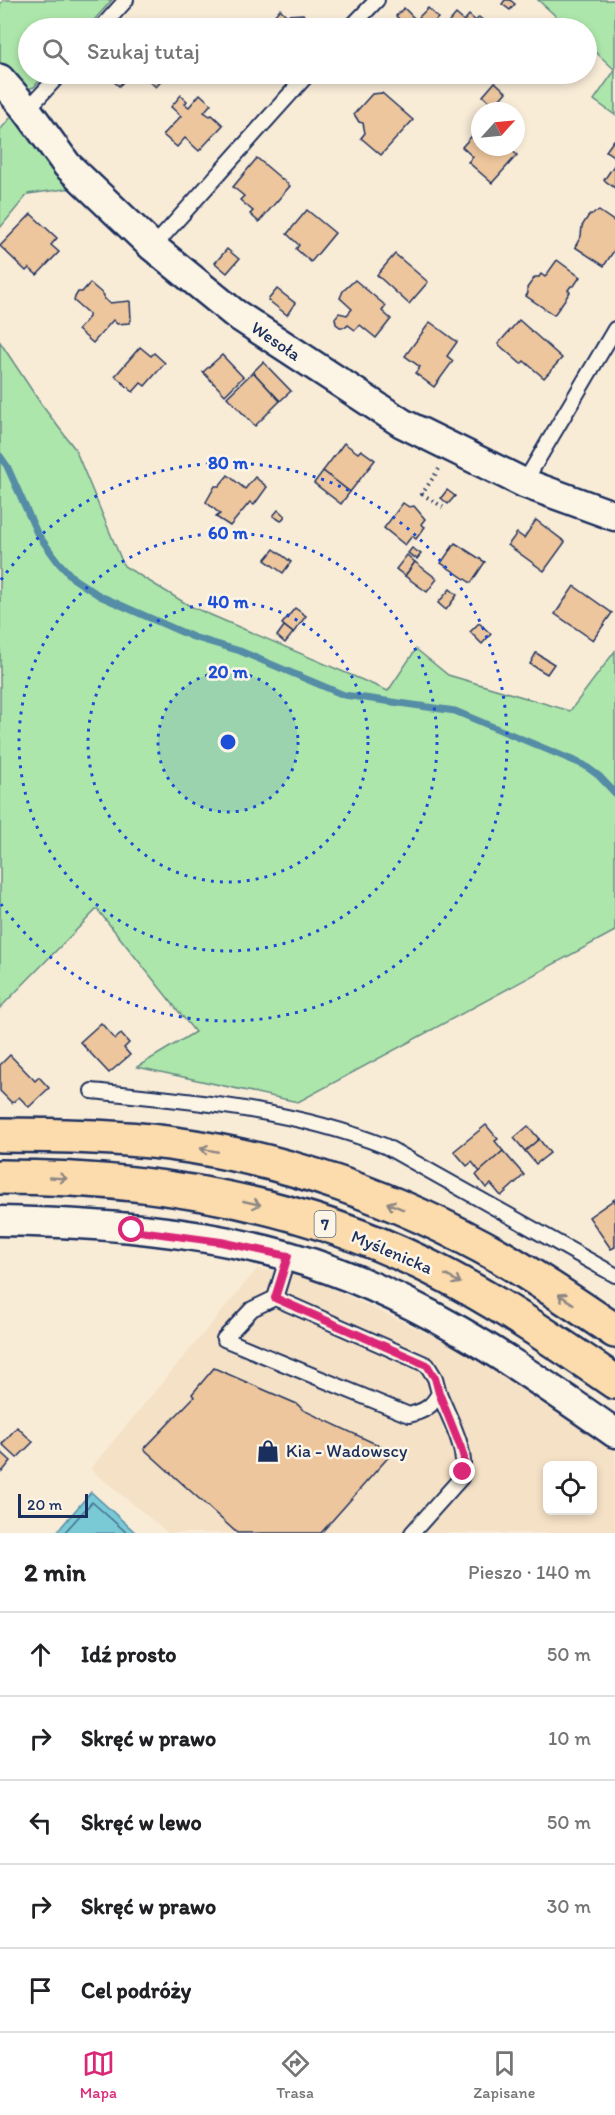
<!DOCTYPE html>
<html lang="pl">
<head>
<meta charset="utf-8">
<style>
  body { margin:0; font-family:Itim,sans-serif; background:#f6f6f6; color:#202124 }
  .controls { position:absolute; right:18px; bottom:18px; display:grid; overflow:hidden; border-radius:9px; box-shadow:0 3px 9px #0003 }
  .controls button { width:54px; height:54px; display:grid; place-items:center; padding:0; border:0; border-bottom:2px solid #e0e0e0; background:#fff; color:#202124; font:30px sans-serif }
  .compass { position:absolute; left:471px; top:102px; width:54px; height:54px; border-radius:50%; background:#fff; box-shadow:0 3px 9px #0003; rotate:63deg }
  .scale { position:absolute; left:18px; bottom:15px; width:70px; box-sizing:border-box; padding-left:6px; border:3px solid #1b2f5e; border-top:0; font-size:16px; line-height:21px; white-space:nowrap; color:#1b2f5e; -webkit-text-stroke:4px #fcf5e5; paint-order:stroke }
  .stop { position:absolute; width:18px; height:18px; margin:-14px; border:4px solid #db2777; border-radius:50%; background:#fff }
  .stop.end { background:#db2777; border-color:#fff; box-shadow:0 2px 6px #0008 }
  .list { margin:0; padding:0; list-style:none }
  h2 { display:flex; justify-content:space-between; align-items:center; height:78px; margin:0; padding:0 24px; font-size:26px }
  h2 small { font-size:20px; font-weight:400; color:#757577 }
  .list li { display:grid; grid-template-columns:39px 1fr auto; gap:18px; align-items:center; box-sizing:border-box; height:84px; padding:0 24px; border-top:2px solid #e0e0e0 }
  .list b { display:block; font-size:22px; white-space:nowrap }
  .list em { font-size:20px; font-style:normal; color:#757577 }
  .icon { flex:none; width:33px; height:33px; fill:none; stroke:currentColor; stroke-width:2; stroke-linecap:round; stroke-linejoin:round }
  .map { position:relative; flex:none; width:615px; height:1533px; overflow:hidden }
  .search { position:absolute; background:#fff; box-shadow:0 3px 9px #0003; left:18px; right:18px; top:18px; height:66px; display:flex; align-items:center; gap:15px; box-sizing:border-box; padding:0 21px; border-radius:33px; color:#757577; font-size:22px }
  .sheet { height:498px; background:#fff }
  nav { display:flex; justify-content:space-around; align-items:center; box-sizing:border-box; height:84px; border-top:2px solid #e0e0e0; background:#fff; font-size:16px; color:#757577 }
  nav a { display:grid; justify-items:center; gap:3px }
  nav .on { color:#db2777 }
  .map>svg:first-child { display:block }
  .built { fill:#f5e1c6; fill-rule:evenodd }
  .green { fill:#ade6aa; stroke:#648a84; stroke-width:1.5 }
  .water { fill:#7acad6; stroke:#548ca6; stroke-width:1.5 }
  .lines { fill:none; stroke-linecap:round; stroke-linejoin:round }
  .shore { stroke:#416d8e; stroke-width:1.5 }
  .stream { stroke:#548ca6; stroke-width:7 }
  .building { fill:#edc69d; stroke:#1b2f5e; stroke-width:1.5 }
  .service-casing { stroke:#1b2f5e; stroke-width:18 }
  .minor-casing { stroke:#1b2f5e; stroke-width:33 }
  .trunk-casing { stroke:#1b2f5e; stroke-width:38 }
  .path { stroke:#1b2f5e; stroke-width:4; stroke-dasharray:1.5 4.5; stroke-linecap:butt }
  .service { stroke:#fcf5e5; stroke-width:14 }
  .minor { stroke:#fcf5e5; stroke-width:28 }
  .trunk { stroke:#fcdcac; stroke-width:33 }
  .oneway { stroke:#8c8685 }
  .route { stroke:#db2777; stroke-width:8 }
  .ring { fill:none; stroke:#1d4ed8; stroke-width:3; stroke-dasharray:3 6 }
  .labels { text-anchor:middle; dominant-baseline:central; stroke-width:5; stroke-linejoin:round; paint-order:stroke }
  .shield { fill:#fcf5e5; stroke:#5e6a86; stroke-width:1.5 }
  .shield-label { font-size:16px; font-weight:bold; fill:#1b2f5e }
  .street-label { font-size:18px; fill:#1b2f5e; stroke:#fcf5e5 }
  .poi-label { font-size:18px; fill:#1b2f5e; stroke:#fcf5e5; text-anchor:start }
  .centre { fill:#1d4ed8; stroke:#fcf5e5; stroke-width:3 }
  .ring-label { font-size:18px; text-anchor:middle; font-weight:bold; fill:#1d4ed8; stroke:#fcf5e5; stroke-width:5; stroke-linejoin:round; paint-order:stroke }
</style>
</head>
<body>
<div class="map">
<svg width="615" height="1533" viewBox="0 0 615 1533">
  <rect width="100%" height="100%" fill="#f9ecd7"/>
  <filter id="ink" filterUnits="userSpaceOnUse"><feTurbulence type="fractalNoise" baseFrequency=".0167" numOctaves="2"/><feDisplacementMap in="SourceGraphic" scale="12" xChannelSelector="R" yChannelSelector="G"/><feConvolveMatrix kernelMatrix="1 2 1 2 8 2 1 2 1" color-interpolation-filters="sRGB"/></filter>
  <g filter="url(#ink)">
    <path class="built" d="M257 1269 303 1275 512 1373 615 1451V1533H168L90 1469ZM548 1466H592V1510H548Z"/>
    <g class="green">
      <polygon points="4,0 112,0 87,28 28,28 28,74 46,74 34,87 24,90 0,62 0,4"/>
      <polygon points="538,0 615,0 615,115 594,100 615,70 587,44 586,28 569,28"/>
      <polygon points="11,117 80,187 28,194 0,228 0,130"/>
      <polygon points="0,342 41,404 75,449 124,566 190,606 388,691 416,649 448,675 570,711 615,651 615,931 298,1102 137,1067 195,1032 97,909 0,1008"/>
    </g>
    <polygon class="water" points="91,1492 136,1533 56,1533"/>
    <g class="lines">
      <polyline class="shore" points="64,1533 92,1502 127,1533"/>
      <polyline class="stream" points="0,456 7,466 37,533 58,562 74,579 100,596 193,637 240,651 344,695 455,711 584,765 599,776 615,793"/>
    </g>
    <g class="building">
      <polygon points="505,0 510,0 515,4 510,10 502,4"/>
      <polygon points="404,8 419,23 413,28 408,28 396,16"/>
      <polygon points="428,8 438,18 428,28 419,17"/>
      <polygon points="280,9 286,15 303,14 306,19 314,26 312,28 263,28"/>
      <polygon points="456,14 464,21 469,15 476,21 479,17 492,28 444,28"/>
      <polygon points="105,74 131,74 119,86"/>
      <polygon points="141,74 168,74 156,87"/>
      <polygon points="495,82 506,92 494,106 483,96"/>
      <polygon points="382,93 413,120 381,155 361,138 365,133 363,123 359,122 354,114 372,94"/>
      <polygon points="200,94 211,104 204,112 210,116 212,115 223,125 199,151 185,138 177,147 163,135 181,116 171,107 181,95 187,101 185,104 189,107"/>
      <polygon points="480,127 480,147 508,147 517,155 492,183 468,162 473,157 462,147"/>
      <polygon points="614,140 615,141 615,157 606,151"/>
      <polygon points="257,158 290,186 259,222 250,214 253,211 240,200 244,196 233,187"/>
      <polygon points="615,164 615,188 604,180"/>
      <polygon points="307,210 335,233 311,262 296,249 299,245 287,234"/>
      <polygon points="599,211 615,222 615,249 604,266 575,247 581,236 582,226 589,215"/>
      <polygon points="31,214 57,238 51,245 59,252 37,275 29,268 26,271 0,246"/>
      <polygon points="227,249 239,259 227,273 215,263"/>
      <polygon points="395,254 428,282 409,304 377,275"/>
      <polygon points="557,260 580,277 574,286 571,286 568,290 570,292 554,315 526,296 528,293 527,288 535,277 539,277 541,274 545,277"/>
      <polygon points="355,280 386,306 382,311 391,319 376,338 360,325 355,330 348,325 346,327 340,327 336,324 335,318 339,313 347,315 352,309 340,298 343,291"/>
      <polygon points="90,283 104,295 104,298 109,303 130,301 131,320 129,323 117,324 113,320 93,343 78,330 89,317 89,314 74,301 75,297 78,292 82,292"/>
      <polygon points="277,289 295,303 287,315 268,300"/>
      <polygon points="519,320 562,358 544,378 524,361 521,364 498,344"/>
      <polygon points="430,322 457,342 447,356 453,361 434,387 415,373 420,367 405,356"/>
      <polygon points="140,347 151,356 154,353 165,363 145,386 141,383 133,392 115,376"/>
      <polygon points="222,355 243,377 225,395 203,372"/>
      <polygon points="263,362 291,391 280,401 253,372"/>
      <polygon points="253,372 280,401 255,426 227,397"/>
      <polygon points="344,443 358,453 361,450 375,460 350,492 323,471"/>
      <polygon points="323,471 350,492 341,504 314,483"/>
      <polygon points="228,475 245,489 255,477 267,487 254,505 250,502 230,526 216,517 220,514 206,502 215,486 219,486"/>
      <polygon points="447,490 455,496 448,504 441,498"/>
      <polygon points="403,503 409,507 414,506 425,519 421,524 425,527 416,539 412,536 405,545 384,528"/>
      <polygon points="278,510 285,516 281,521 273,516"/>
      <polygon points="536,520 565,542 544,571 508,545 517,533 524,538"/>
      <polygon points="455,543 485,562 471,583 441,563"/>
      <polygon points="412,548 421,554 417,559 408,553"/>
      <polygon points="274,549 291,562 283,573 265,560"/>
      <polygon points="407,555 415,562 405,576 396,569"/>
      <polygon points="415,562 437,579 427,592 405,576"/>
      <polygon points="574,586 612,613 593,640 555,614"/>
      <polygon points="450,589 457,595 446,610 438,603"/>
      <polygon points="295,608 306,616 293,633 282,624"/>
      <polygon points="479,623 491,634 482,644 470,632"/>
      <polygon points="284,626 293,633 285,643 277,636"/>
      <polygon points="536,653 554,664 547,674 530,664"/>
      <polygon points="101,1023 115,1039 121,1034 129,1043 124,1048 130,1055 109,1073 80,1042"/>
      <polygon points="10,1055 35,1081 39,1077 49,1088 29,1107 19,1097 12,1103 0,1091 0,1065"/>
      <polygon points="486,1125 498,1139 495,1141 503,1151 480,1172 472,1162 467,1166 454,1151"/>
      <polygon points="528,1126 539,1139 525,1151 514,1138"/>
      <polygon points="539,1139 550,1153 536,1164 525,1151"/>
      <polygon points="503,1151 524,1175 501,1196 491,1184 486,1188 476,1175"/>
      <polygon points="615,1199 615,1247 611,1249 589,1217"/>
      <polygon points="214,1368 297,1404 303,1410 393,1452 321,1533 237,1533 144,1449 194,1397 192,1394"/>
      <polygon points="17,1427 33,1442 17,1458 2,1444"/>
      <polygon points="0,1451 11,1461 2,1472 0,1470"/>
    </g>
    <g class="lines">
      <g class="service-casing">
        <g id="service">
          <polyline points="101,28 126,0"/>
          <polyline points="350,28 377,0"/>
          <polyline points="27,110 60,74"/>
          <polyline points="153,247 308,74"/>
          <polyline points="524,483 615,329"/>
          <path d="M92 1091C191 1101 292 1109 385 1146L615 1275"/>
          <path d="M275 1298 427 1365 435 1378 439 1393C432 1407 424 1411 409 1415L224 1339 252 1309Z"/>
          <polyline points="275,1298 288,1256"/>
          <path d="M412 1533 461 1478C470 1453 448 1416 439 1393"/>
        </g>
      </g>
      <g class="minor-casing">
        <g id="minor">
          <polyline points="0,79 27,110 67,165 153,247 234,313 402,423 524,483 615,516"/>
          <path d="M0 1221C96 1223 196 1230 288 1256 409 1290 514 1362 615 1433"/>
        </g>
      </g>
      <g class="trunk-casing">
        <g id="trunk">
          <path d="M0 1135C56 1135 112 1136 168 1143 284 1158 399 1199 501 1257 540 1280 578 1306 615 1331"/>
          <path d="M0 1177C145 1177 289 1199 421 1263 489 1296 552 1339 615 1382"/>
        </g>
      </g>
      <polyline class="path" points="439,469 422,494 443,507"/>
      <use href="#service" class="service"/>
      <use href="#minor" class="minor"/>
      <use href="#trunk" class="trunk"/>
    </g>
    <defs><path id="oneway-shaft" d="M-6 0H5M1.5-3L5.5 0L1.5 3" fill="none" stroke-width="1.6" stroke-linecap="round" stroke-linejoin="round" transform="scale(1.5)"/></defs>
    <g class="oneway">
      <use href="#oneway-shaft" transform="translate(209 1150) rotate(-169)"/>
      <use href="#oneway-shaft" transform="translate(58 1178) rotate(3)"/>
      <use href="#oneway-shaft" transform="translate(252 1203) rotate(13)"/>
      <use href="#oneway-shaft" transform="translate(395 1206) rotate(-158)"/>
      <use href="#oneway-shaft" transform="translate(453 1279) rotate(28)"/>
      <use href="#oneway-shaft" transform="translate(566 1299) rotate(-147)"/>
    </g>
  </g>
  <g class="lines" filter="url(#ink)">
    <polyline class="route" points="132,1230 221,1242 288,1256 275,1298 427,1365 435,1378 439,1393 461,1448 464,1458 463,1472"/>
  </g>
  <circle cx="228" cy="742" r="70" fill="#1d4ed8" fill-opacity=".12"/>
  <g class="ring">
    <circle cx="228" cy="742" r="70"/>
    <circle cx="228" cy="742" r="140"/>
    <circle cx="228" cy="742" r="209"/>
    <path d="M1 580A279 279 0 1 1 1 904"/>
  </g>
  <defs>
    <g id="shop-bare" transform="scale(1.8)"><path d="M-5-2.5h2.3a2.7 3.5 0 0 1 5.4 0H5L5.5 6h-11ZM-1.5-2.5h3a1.5 2.3 0 0 0-3 0Z" fill="#1b2f5e" stroke="#fcf5e5" stroke-width="2.5" paint-order="stroke"/></g>
  </defs>
  <g fill-rule="evenodd">
    <use href="#shop-bare" x="268" y="1451"/>
  </g>
  <g class="labels">
    <rect class="shield" x="314.5" y="1211" width="21" height="26" rx="4.5"/>
    <g class="shield-label">
      <text x="325" y="1224">7</text>
    </g>
    <g class="street-label">
      <text transform="translate(276 341) rotate(34)">Wesoła</text>
      <text transform="translate(392 1252) rotate(23)">Myślenicka</text>
    </g>
    <g class="poi-label">
      <text x="286" y="1451">Kia - Wadowscy</text>
    </g>
  </g>
  <circle cx="228" cy="742" r="9" class="centre"/>
  <g class="ring-label">
    <text x="228" y="469">80 m</text>
    <text x="228" y="539">60 m</text>
    <text x="228" y="608">40 m</text>
    <text x="228" y="678">20 m</text>
  </g>
</svg>
<div class="controls">
<button><svg class="icon" aria-label="locate" viewBox="0 0 24 24"><circle cx="12" cy="12" r="6"/><path d="M12 2v4M12 18v4M2 12h4M18 12h4"/></svg></button>
</div>
<svg class="compass" viewBox="-18 -18 36 36"><path d="M0-13l5 13h-10z" fill="#e53935"/><path d="M0 13l5-13h-10z" fill="#757577"/></svg>
<div class="scale">20 m</div>
<div class="stop" style="left:132px;top:1230px"></div>
<div class="stop end" style="left:463px;top:1472px"></div>
<div class="search"><svg class="icon" aria-label="search" viewBox="0 0 24 24"><circle cx="10" cy="10" r="6"/><path d="M15 15l6 6"/></svg>Szukaj tutaj</div>
</div>
<section class="sheet">
<h2>2 min<small>Pieszo · 140 m</small></h2>
<ul class="list">
<li><svg class="icon" aria-label="ahead" viewBox="0 0 24 24"><path d="M12 20V5M6 11l6-6 6 6"/></svg><div><b>Idź prosto</b></div><em>50 m</em></li>
<li><svg class="icon" aria-label="right" viewBox="0 0 24 24"><path d="M7 20v-9h11M14 6l5 5-5 5"/></svg><div><b>Skręć w prawo</b></div><em>10 m</em></li>
<li><svg class="icon" aria-label="left" viewBox="0 0 24 24"><path d="M17 20v-9H6M10 6l-5 5 5 5"/></svg><div><b>Skręć w lewo</b></div><em>50 m</em></li>
<li><svg class="icon" aria-label="right" viewBox="0 0 24 24"><path d="M7 20v-9h11M14 6l5 5-5 5"/></svg><div><b>Skręć w prawo</b></div><em>30 m</em></li>
<li><svg class="icon" aria-label="arrive" viewBox="0 0 24 24"><path d="M6 21V4h12l-3 4 3 4H6"/></svg><div><b>Cel podróży</b></div></li>
</ul>
</section>
<nav>
<a class="on"><svg class="icon" aria-label="map" viewBox="0 0 24 24"><path d="M3 6l6-2 6 2 6-2v14l-6 2-6-2-6 2zM9 4v14M15 6v14"/></svg>Mapa</a>
<a><svg class="icon" aria-label="directions" viewBox="0 0 24 24"><path d="M12 3l9 9-9 9-9-9zM9 14v-3h6M13 9l2 2-2 2"/></svg>Trasa</a>
<a><svg class="icon" aria-label="saved" viewBox="0 0 24 24"><path d="M7 4h10v16l-5-4-5 4z"/></svg>Zapisane</a>
</nav>
</body>
</html>
